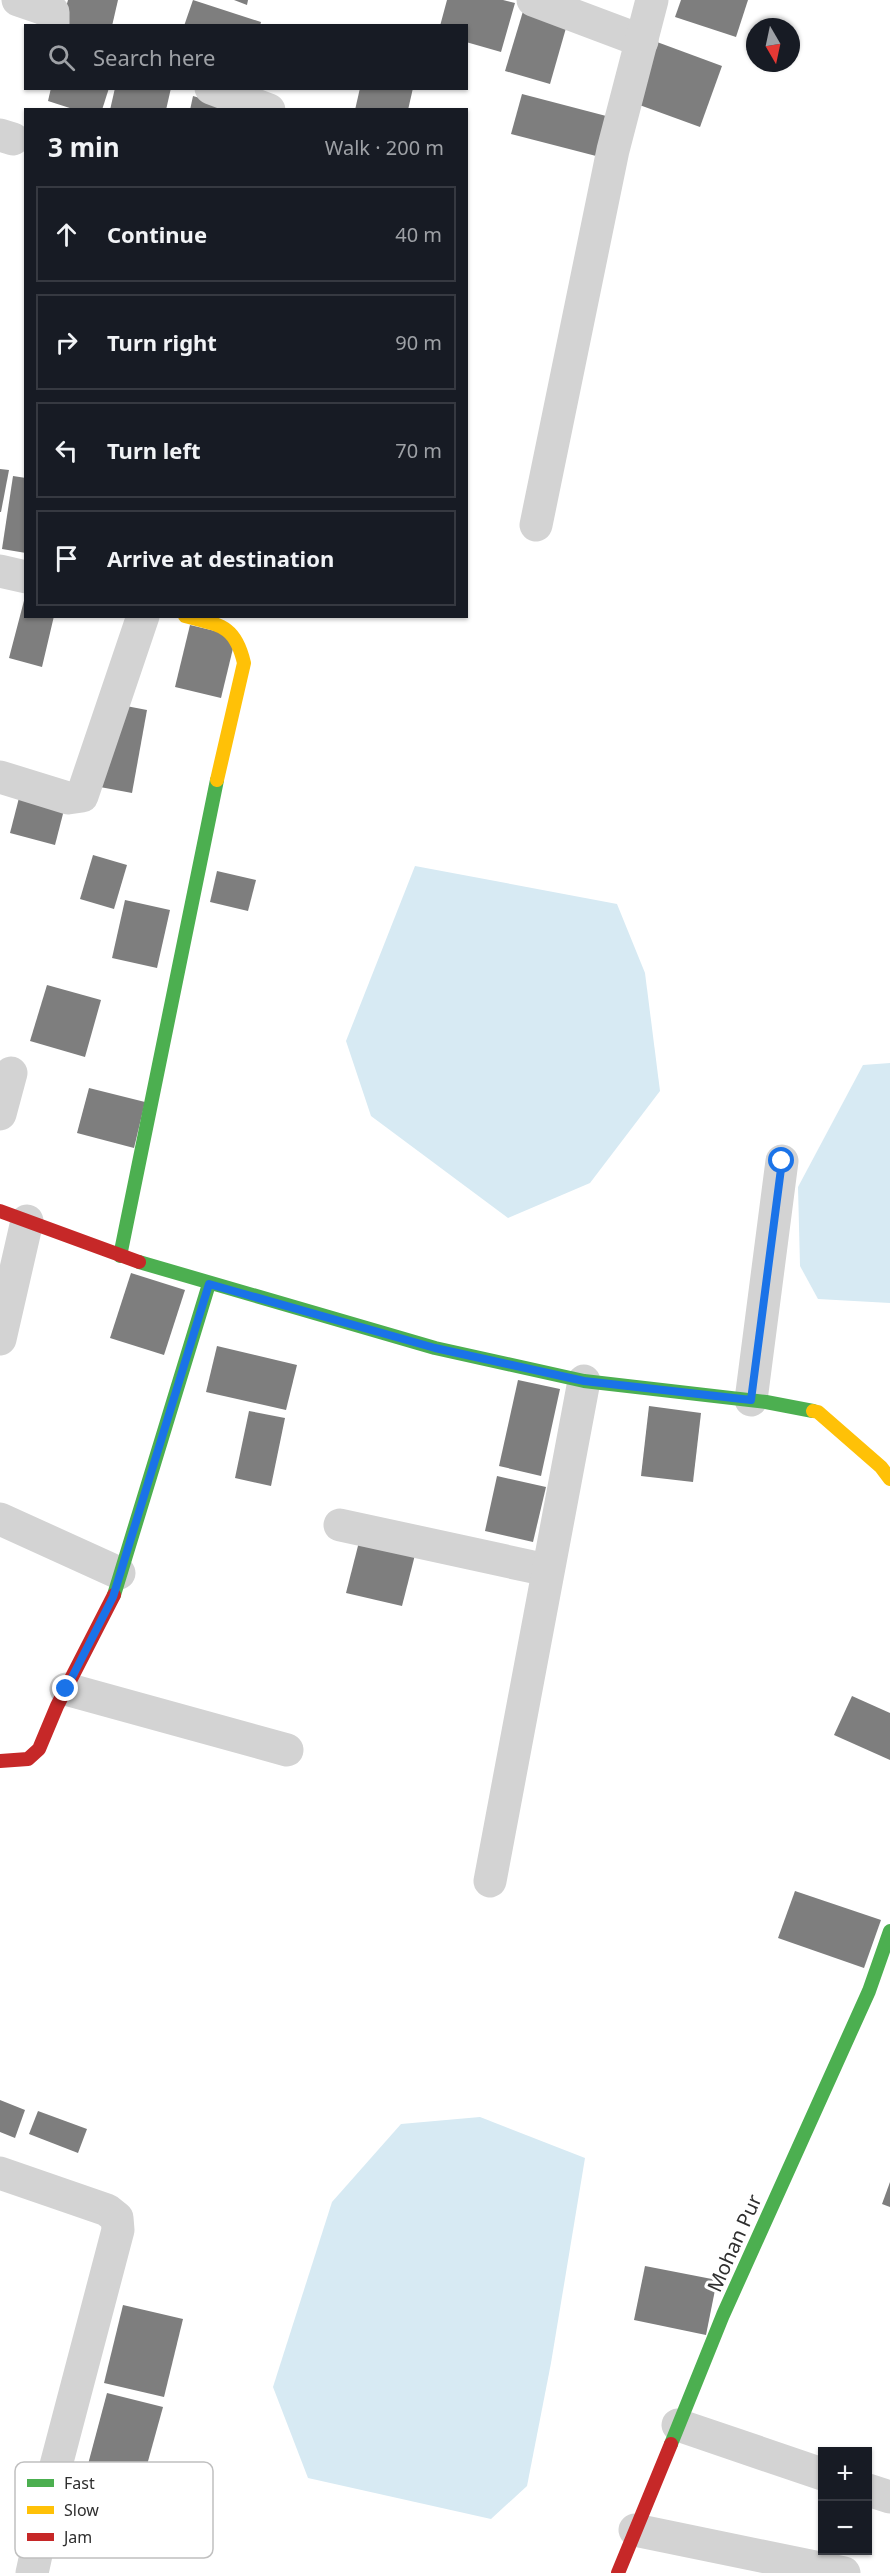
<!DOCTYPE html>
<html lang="en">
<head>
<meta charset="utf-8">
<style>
  body { margin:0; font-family:"Noto Sans",sans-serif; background:#20242c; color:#f1f3f6 }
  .controls { position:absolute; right:18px; bottom:18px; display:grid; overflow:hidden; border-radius:0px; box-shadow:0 2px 4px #0004 }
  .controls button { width:54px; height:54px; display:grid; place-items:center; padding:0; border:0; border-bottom:2px solid #363941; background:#171b24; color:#f1f3f6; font:30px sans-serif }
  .compass { position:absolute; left:746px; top:18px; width:54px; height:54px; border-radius:50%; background:#171b24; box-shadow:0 2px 4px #0004; rotate:171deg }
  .stop { position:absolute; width:18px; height:18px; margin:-14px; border:4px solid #1a73e8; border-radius:50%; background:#fff }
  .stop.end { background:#1a73e8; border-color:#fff; box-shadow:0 2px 6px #0008 }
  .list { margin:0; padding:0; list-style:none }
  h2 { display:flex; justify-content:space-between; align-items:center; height:78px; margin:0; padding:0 24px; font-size:26px }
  h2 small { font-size:20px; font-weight:400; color:#9ea1a6 }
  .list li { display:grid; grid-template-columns:39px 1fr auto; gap:18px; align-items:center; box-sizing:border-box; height:96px; margin:0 12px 12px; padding:0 12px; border:2px solid #363941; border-radius:0px }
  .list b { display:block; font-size:22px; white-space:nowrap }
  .list em { font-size:20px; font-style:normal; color:#9ea1a6 }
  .icon { flex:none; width:33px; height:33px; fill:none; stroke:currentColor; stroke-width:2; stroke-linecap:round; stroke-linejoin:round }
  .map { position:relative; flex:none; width:890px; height:2573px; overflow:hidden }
  .search { position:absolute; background:#171b24; box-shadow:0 2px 4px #0004; left:24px; top:24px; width:444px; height:66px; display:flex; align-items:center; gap:15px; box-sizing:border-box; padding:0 21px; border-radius:0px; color:#9ea1a6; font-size:22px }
  .panel { position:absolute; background:#171b24; box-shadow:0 2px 4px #0004; left:24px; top:108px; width:444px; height:510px; border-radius:0px }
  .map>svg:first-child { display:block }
  .water { fill:#d7eaf3 }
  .building { fill:#7e7e7e }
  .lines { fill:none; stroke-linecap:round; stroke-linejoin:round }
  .street { stroke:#d3d3d3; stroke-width:33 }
  .fast { stroke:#4caf50; stroke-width:14 }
  .slow { stroke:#ffc107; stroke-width:14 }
  .jam { stroke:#c62828; stroke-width:14 }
  .route { stroke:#1a73e8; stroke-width:8 }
  .labels { text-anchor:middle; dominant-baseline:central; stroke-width:6; stroke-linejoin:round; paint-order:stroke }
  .street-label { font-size:20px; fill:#2e2e2e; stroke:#fff }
  .key { fill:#fff; stroke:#c0c0c0; stroke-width:1.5 }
  .key-label { font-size:16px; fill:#2e2e2e }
</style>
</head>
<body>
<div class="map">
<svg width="890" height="2573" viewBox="0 0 890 2573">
  <rect width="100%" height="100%" fill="#fff"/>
  <g class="water">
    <polygon points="415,866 617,904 645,973 660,1091 590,1183 508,1218 371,1116 346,1041"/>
    <polygon points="890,1063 890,1303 818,1299 800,1266 798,1187 863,1065"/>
    <polygon points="480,2117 585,2158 551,2363 527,2486 491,2519 308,2478 273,2387 332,2202 401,2124"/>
  </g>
  <g class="building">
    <polygon points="68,0 118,0 112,26 61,25"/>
    <polygon points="193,0 261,22 260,26 184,26"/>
    <polygon points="234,0 248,0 247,5"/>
    <polygon points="447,0 503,0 515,3 501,52 466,42 466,26 440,26"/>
    <polygon points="681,0 748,0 736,37 675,17"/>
    <polygon points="524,8 568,21 550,84 505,71"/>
    <polygon points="657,42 722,66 700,127 634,103"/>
    <polygon points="51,88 109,88 102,110 76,110 48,101"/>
    <polygon points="115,88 171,88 166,110 110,110"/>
    <polygon points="360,88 413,88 408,110 355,110"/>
    <polygon points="522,94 610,117 600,157 511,134"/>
    <polygon points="193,96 237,109 237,110 190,110"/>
    <polygon points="0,469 9,470 1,512 0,512"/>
    <polygon points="13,476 26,478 26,553 2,549"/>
    <polygon points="26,593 26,616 54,616 42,667 9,658"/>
    <polygon points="190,625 236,636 221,698 175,687"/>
    <polygon points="100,701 147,710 132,793 84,784"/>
    <polygon points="20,794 65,806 55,845 10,833"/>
    <polygon points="93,855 127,865 114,909 80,899"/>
    <polygon points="217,871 256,880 248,911 210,902"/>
    <polygon points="125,900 170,910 157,968 112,958"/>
    <polygon points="47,985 101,1000 85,1057 30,1041"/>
    <polygon points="89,1088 145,1102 134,1148 77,1133"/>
    <polygon points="131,1273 185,1290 164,1355 110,1338"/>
    <polygon points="217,1346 297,1365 286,1410 206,1392"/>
    <polygon points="518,1380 560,1389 541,1476 499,1466"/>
    <polygon points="649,1406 701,1413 693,1482 641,1476"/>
    <polygon points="249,1411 285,1418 271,1486 235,1478"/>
    <polygon points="497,1476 546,1487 533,1542 485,1531"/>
    <polygon points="360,1538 416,1551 402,1606 346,1593"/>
    <polygon points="852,1696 890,1713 890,1760 834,1735"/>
    <polygon points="795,1891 881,1920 864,1968 778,1938"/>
    <polygon points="0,2100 25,2110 15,2138 0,2132"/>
    <polygon points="38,2111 87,2129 78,2153 29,2134"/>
    <polygon points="890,2182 890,2207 882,2204"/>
    <polygon points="645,2266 717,2280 706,2335 634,2320"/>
    <polygon points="123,2305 183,2319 164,2397 104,2383"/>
    <polygon points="107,2393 163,2407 142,2483 87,2468"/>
  </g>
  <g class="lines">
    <g class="street">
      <polyline points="18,0 53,12 53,26"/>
      <polyline points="533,0 642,41"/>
      <polyline points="211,88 269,110"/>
      <polyline points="0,135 13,139"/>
      <polyline points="536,525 613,150 652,0"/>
      <polyline points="0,571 26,577"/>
      <polyline points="0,777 68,798 82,796 143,616"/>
      <polyline points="0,1114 11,1073"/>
      <polyline points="0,1339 27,1221"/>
      <polyline points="751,1400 782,1161"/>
      <polyline points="0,1519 119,1573"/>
      <polyline points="340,1525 547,1570"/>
      <polyline points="66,1689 287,1750"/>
      <polyline points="490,1881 584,1381"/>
      <polyline points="0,2173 107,2210 117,2218 118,2230 54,2473 32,2573"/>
      <polyline points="678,2425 822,2474"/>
      <polyline points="868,2490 890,2497"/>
      <polyline points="635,2530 844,2573"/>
    </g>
    <g class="fast">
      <polyline points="120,1256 217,780"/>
      <polyline points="139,1262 435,1348 584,1381 766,1402 813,1411"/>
      <polyline points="114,1595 209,1284"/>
      <polyline points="671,2444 723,2315 869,1991 890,1931"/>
    </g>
    <g class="slow">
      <path d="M185 616C219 625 235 624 244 663L217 780"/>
      <polyline points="813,1411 818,1412 881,1467 890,1479"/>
    </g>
    <g class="jam">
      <polyline points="0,1211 139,1262"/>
      <polyline points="0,1761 28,1759 39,1749 57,1706 114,1595"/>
      <polyline points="618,2573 671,2444"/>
    </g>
  </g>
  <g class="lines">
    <polyline class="route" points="66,1689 113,1597 209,1284 435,1348 584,1381 751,1400 782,1161"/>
  </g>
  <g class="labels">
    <g class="street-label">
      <text transform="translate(734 2243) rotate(-66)">Mohan Pur</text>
    </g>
  </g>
  <rect x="15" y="2462" width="198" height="96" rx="9" class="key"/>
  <rect x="27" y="2479" width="27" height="8" fill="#4caf50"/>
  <rect x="27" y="2506" width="27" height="8" fill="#ffc107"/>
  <rect x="27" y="2533" width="27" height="8" fill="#c62828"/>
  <g class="key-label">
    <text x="64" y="2489">Fast</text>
    <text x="64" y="2516">Slow</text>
    <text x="64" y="2543">Jam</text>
  </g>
</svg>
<div class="controls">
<button>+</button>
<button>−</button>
</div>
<svg class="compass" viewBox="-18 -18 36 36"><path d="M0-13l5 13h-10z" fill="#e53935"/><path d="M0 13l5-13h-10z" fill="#9ea1a6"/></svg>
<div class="stop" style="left:782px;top:1161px"></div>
<div class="stop end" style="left:66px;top:1689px"></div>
<div class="search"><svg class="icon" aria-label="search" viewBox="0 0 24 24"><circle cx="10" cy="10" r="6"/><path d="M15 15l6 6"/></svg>Search here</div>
<section class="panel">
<h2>3 min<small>Walk · 200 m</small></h2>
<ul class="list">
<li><svg class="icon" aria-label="ahead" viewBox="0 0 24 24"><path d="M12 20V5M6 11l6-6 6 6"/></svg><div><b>Continue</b></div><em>40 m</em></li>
<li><svg class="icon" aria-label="right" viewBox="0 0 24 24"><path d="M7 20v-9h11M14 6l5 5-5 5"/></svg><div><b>Turn right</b></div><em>90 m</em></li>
<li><svg class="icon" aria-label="left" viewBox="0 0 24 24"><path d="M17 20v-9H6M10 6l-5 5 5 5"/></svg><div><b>Turn left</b></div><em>70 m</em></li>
<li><svg class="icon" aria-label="arrive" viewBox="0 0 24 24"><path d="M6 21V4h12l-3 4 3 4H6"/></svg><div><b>Arrive at destination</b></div></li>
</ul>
</section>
</div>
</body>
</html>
